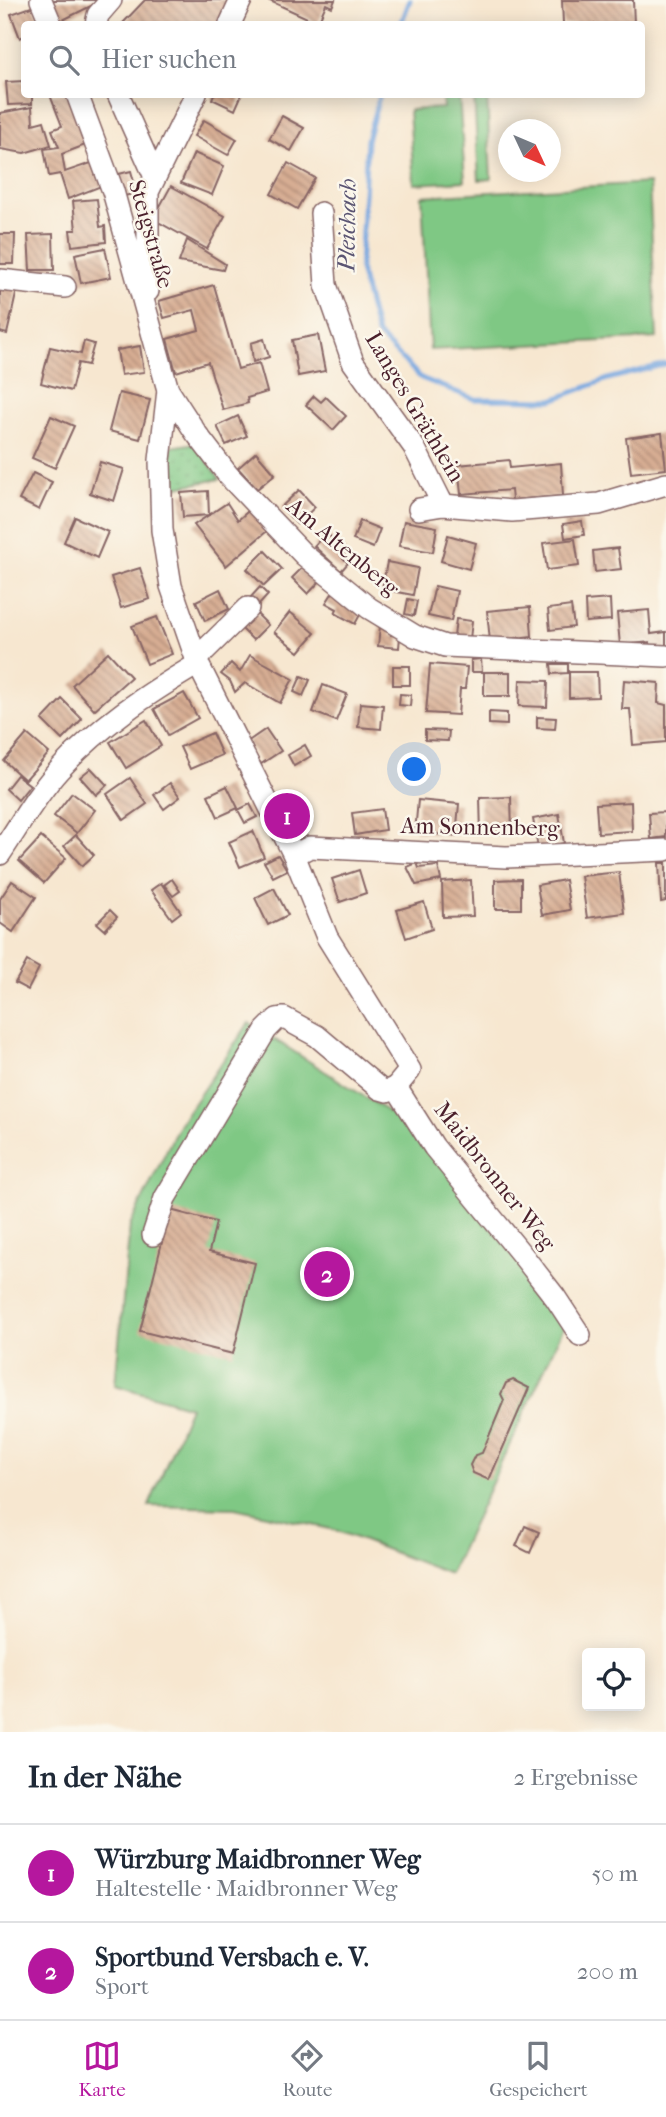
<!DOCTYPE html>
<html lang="de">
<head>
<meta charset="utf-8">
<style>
  body { margin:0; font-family:"IM FELL French Canon",serif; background:#f2f2f3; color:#1f2937 }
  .controls { position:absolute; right:21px; bottom:21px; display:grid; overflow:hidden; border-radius:7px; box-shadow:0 4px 18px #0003 }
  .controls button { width:63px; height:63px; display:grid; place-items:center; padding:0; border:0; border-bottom:2px solid #e0e1e3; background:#fff; color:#1f2937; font:35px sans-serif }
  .compass { position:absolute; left:498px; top:119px; width:63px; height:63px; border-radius:50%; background:#fff; box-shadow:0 4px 18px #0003; rotate:134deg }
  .you { position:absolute; left:415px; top:770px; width:24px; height:24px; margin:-18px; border:5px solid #fff; border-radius:50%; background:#1a73e8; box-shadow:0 0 0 10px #1a73e833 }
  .badge { display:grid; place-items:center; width:46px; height:46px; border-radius:50%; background:#b5179e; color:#fff; font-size:23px; font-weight:700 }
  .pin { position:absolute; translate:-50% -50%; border:4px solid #fff; box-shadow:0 2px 7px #0006 }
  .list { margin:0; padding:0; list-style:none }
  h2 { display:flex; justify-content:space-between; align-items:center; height:91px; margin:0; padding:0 28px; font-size:30px }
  h2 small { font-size:23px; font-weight:400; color:#747a83 }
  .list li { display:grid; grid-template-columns:46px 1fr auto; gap:21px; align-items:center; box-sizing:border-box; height:98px; padding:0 28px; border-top:2px solid #e0e1e3 }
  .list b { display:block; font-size:26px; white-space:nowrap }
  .list p { margin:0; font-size:23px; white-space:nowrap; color:#747a83 }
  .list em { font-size:23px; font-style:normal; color:#747a83 }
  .icon { flex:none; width:38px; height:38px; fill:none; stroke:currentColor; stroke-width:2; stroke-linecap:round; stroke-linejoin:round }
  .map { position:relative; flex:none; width:666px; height:1732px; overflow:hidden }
  .search { position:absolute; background:#fff; box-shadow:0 4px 18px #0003; left:21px; right:21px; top:21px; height:77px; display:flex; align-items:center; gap:18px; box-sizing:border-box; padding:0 24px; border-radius:7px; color:#747a83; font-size:26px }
  .sheet { height:287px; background:#fff }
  nav { display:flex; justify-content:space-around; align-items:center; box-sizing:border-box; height:98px; border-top:2px solid #e0e1e3; background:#fff; font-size:19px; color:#747a83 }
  nav a { display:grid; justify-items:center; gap:4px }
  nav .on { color:#b5179e }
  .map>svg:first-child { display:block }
  .grass { fill:url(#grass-dots); stroke:#647458; stroke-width:2 }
  .garden { fill:#7fc884; stroke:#647458; stroke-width:2 }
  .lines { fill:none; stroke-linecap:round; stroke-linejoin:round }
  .stream { stroke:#75a5df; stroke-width:5 }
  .building { fill:url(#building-back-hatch) }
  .minor-casing { stroke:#876565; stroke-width:24 }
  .minor { stroke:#fff; stroke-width:21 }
  .labels { text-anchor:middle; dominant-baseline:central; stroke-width:5; stroke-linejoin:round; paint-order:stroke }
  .street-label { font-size:23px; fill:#4a1f2b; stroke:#fbf7ec }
  .water-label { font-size:24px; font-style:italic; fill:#5b5573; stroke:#fbf7ec }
</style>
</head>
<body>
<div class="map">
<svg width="666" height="1732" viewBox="0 0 666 1732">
  <defs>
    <pattern id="grass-dots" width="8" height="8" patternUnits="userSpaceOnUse" patternTransform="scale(1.75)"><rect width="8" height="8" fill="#7fc884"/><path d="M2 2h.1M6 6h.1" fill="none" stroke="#6fab72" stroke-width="1.8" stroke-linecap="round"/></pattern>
    <pattern id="building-back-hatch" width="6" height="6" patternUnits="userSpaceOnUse" patternTransform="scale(1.75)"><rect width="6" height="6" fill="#d7ad93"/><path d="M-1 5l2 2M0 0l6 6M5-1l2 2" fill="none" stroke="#b08c78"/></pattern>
  </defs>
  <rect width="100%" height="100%" fill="#fbf7ec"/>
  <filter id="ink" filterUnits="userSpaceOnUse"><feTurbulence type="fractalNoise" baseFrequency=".0143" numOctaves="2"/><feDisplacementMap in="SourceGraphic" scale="14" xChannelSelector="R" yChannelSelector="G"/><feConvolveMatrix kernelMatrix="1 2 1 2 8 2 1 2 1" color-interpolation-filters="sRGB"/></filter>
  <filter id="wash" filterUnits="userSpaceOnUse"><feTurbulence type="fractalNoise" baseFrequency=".00686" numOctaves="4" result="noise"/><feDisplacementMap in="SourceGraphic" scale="28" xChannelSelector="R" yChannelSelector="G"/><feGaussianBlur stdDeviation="1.57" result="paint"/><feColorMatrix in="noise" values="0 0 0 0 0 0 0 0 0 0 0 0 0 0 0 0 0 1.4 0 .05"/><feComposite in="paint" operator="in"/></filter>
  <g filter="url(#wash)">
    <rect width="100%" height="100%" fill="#f7e7d0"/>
    <polygon class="grass" points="195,443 220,479 171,488 171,447"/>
    <g class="garden">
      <polygon points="442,95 459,95 465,181 414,184 409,110 443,108"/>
      <polygon points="474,95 487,95 491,179 479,180"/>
      <polygon points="649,183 657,338 430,350 422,196"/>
      <polygon points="249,1023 412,1127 566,1322 450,1574 335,1530 235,1508 149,1506 190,1407 115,1385 130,1225 180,1123"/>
    </g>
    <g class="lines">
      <g class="stream">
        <polyline points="401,24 410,0"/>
        <polyline points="380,94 367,140 360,269 377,334 421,378 474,399 552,400 608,379 666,364"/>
      </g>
    </g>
    <g id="blocks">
      <g class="building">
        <polygon points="44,0 95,0 97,3 55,24"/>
        <polygon points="145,0 233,0 221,24 122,24"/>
        <polygon points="268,0 335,0 332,7 326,4 318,23"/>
        <polygon points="562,0 633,0 634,24 563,24"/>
        <polygon points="34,6 40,24 24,24 24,36 20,38 11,14"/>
        <polygon points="24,81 24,94 32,94 32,104 8,105 6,82"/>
        <polygon points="52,94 68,94 88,144 62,154 65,172 97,161 104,185 68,199 60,174 49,176 44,149 59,147 52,130 62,126 50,95"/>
        <polygon points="214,94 242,94 235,110 212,99"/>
        <polygon points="32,107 33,124 44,121 51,145 24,153 0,149 0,113"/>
        <polygon points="282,116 304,128 291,151 269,139"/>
        <polygon points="204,120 237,139 228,155 194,136"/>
        <polygon points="194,153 224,166 212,195 181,183"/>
        <polygon points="288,163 315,178 297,209 271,194"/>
        <polygon points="131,171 137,193 116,198 111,176"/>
        <polygon points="171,186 225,216 207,249 153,219"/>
        <polygon points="97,199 100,227 105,226 106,242 72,246 70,230 76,230 73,201"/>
        <polygon points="0,234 15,234 14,264 0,264"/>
        <polygon points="53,234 54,270 30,270 28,235"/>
        <polygon points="187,240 225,264 223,270 179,262"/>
        <polygon points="105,248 111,277 81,283 75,254"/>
        <polygon points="214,285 238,369 259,363 267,392 247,398 248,403 223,410 208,362 176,372 167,339 199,330 194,310 164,318 159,301"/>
        <polygon points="0,286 17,290 7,334 0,332"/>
        <polygon points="318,335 325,371 298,376 292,340"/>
        <polygon points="264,339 269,357 253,362 251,343"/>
        <polygon points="84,341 94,344 88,365 78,363 71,391 41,383 50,347 81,354"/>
        <polygon points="140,346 144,372 121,375 117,350"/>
        <polygon points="119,393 150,400 140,439 109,431"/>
        <polygon points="314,396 321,402 326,397 346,416 333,430 306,405"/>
        <polygon points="51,416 74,426 55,468 32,458"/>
        <polygon points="238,416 247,436 226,445 217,426"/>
        <polygon points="662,433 666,469 631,473 626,438"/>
        <polygon points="256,452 275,474 257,489 238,468"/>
        <polygon points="509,460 510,468 561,463 563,496 512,500 511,490 461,494 458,465"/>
        <polygon points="100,462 124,469 114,501 90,493"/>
        <polygon points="33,473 52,482 39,510 19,500"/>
        <polygon points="299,490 315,507 297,524 281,507"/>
        <polygon points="208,491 209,515 183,517 181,493"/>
        <polygon points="227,503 238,520 254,506 273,526 226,566 194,525"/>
        <polygon points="75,517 108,532 97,558 64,542"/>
        <polygon points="360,521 380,529 373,548 353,540"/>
        <polygon points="404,521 437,527 433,552 399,546"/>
        <polygon points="582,521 584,535 565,538 563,524"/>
        <polygon points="326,533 346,551 341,556 348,563 341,571 314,546"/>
        <polygon points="448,535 476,543 469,569 441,561"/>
        <polygon points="575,539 579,566 547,570 543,543"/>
        <polygon points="618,548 621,569 595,572 593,551"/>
        <polygon points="265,551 282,569 264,586 247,569"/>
        <polygon points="387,562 418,568 413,595 382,589"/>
        <polygon points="306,564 322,579 308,594 292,578"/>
        <polygon points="140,568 150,599 121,608 111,577"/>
        <polygon points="435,586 457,591 451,621 428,616"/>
        <polygon points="260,587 268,595 258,606 250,598"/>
        <polygon points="220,589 229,609 205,621 196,601"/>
        <polygon points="335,589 361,613 355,624 335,613 337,609 326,603"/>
        <polygon points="408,599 417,601 414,616 405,614"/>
        <polygon points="610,599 611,620 586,622 585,601"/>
        <polygon points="571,606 574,627 550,630 548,609"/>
        <polygon points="530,607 532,636 490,641 487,611"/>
        <polygon points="253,610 268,625 253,640 238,625"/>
        <polygon points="649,610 651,634 666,632 666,650 651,651 650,642 620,645 617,613"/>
        <polygon points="290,612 315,633 299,652 274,632"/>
        <polygon points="157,617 172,654 147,664 132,626"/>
        <polygon points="456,619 472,621 470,639 454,637"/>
        <polygon points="380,626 392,627 391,635 400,636 399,648 378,646"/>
        <polygon points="108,652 131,677 94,710 72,685"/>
        <polygon points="250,655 293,679 280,703 245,683 235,692 230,681 221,674 231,663 240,672"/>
        <polygon points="481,659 482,672 471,672 471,660"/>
        <polygon points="430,664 467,667 465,689 460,689 458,715 426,713"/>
        <polygon points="551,664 568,664 568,673 552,674"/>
        <rect x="393" y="666" width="17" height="19"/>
        <rect x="484" y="672" width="26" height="24"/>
        <polygon points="569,672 597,672 598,697 569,698"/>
        <polygon points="301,676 310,680 303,696 294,692"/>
        <polygon points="520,680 548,681 547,707 519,706"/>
        <polygon points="624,680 659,683 658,703 666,705 666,742 633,745 630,709 622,709"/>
        <polygon points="323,685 347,694 336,721 313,712"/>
        <polygon points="184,693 198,718 168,735 154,709"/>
        <polygon points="400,694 411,695 410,706 399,705"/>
        <polygon points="62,699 82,719 62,740 42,720"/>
        <polygon points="360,703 383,705 381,729 358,727"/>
        <polygon points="489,712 507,713 507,725 489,724"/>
        <polygon points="537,717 556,718 555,729 537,728"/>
        <polygon points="146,720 161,746 126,768 110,742"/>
        <polygon points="266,729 281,751 261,764 247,742"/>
        <polygon points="425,730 449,731 448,741 425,740"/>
        <polygon points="212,733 222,755 190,769 180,747"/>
        <polygon points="27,734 49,753 25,780 4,761"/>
        <polygon points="305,745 311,756 294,766 288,755"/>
        <polygon points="91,768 107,785 96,795 80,777"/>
        <polygon points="17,775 30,785 18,800 6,789"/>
        <polygon points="130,778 147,804 124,820 107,794"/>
        <polygon points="170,783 180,797 164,809 154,795"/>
        <polygon points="227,786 238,808 218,817 208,795"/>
        <polygon points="72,793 95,810 77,833 54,816"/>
        <polygon points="511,797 512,834 481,834 480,798"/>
        <polygon points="418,800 459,804 456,836 415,832"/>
        <polygon points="631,802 632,831 598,833 596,804"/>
        <polygon points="250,804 257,817 245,823 238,810"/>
        <polygon points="382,809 385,830 355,835 352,813"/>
        <polygon points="666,812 666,837 651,839 649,813"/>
        <polygon points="559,814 564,843 538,848 533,819"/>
        <polygon points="253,831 264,857 240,867 229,842"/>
        <polygon points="76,835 94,855 82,866 64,846"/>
        <polygon points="41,837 66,858 44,883 19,861"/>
        <polygon points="278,855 287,870 273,877 264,862"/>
        <polygon points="417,863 419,868 438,866 441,880 416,885 407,867"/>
        <polygon points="659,863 666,863 666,901 661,902"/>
        <polygon points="359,870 366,893 340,902 332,879"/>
        <polygon points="619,872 624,913 587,918 581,876"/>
        <polygon points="172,879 180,891 173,896 164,885"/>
        <polygon points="521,879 521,909 495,909 495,880"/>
        <polygon points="471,880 473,916 443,917 442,882"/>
        <polygon points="565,880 570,910 542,915 537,885"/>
        <polygon points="12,881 36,897 13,932 0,923 0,899"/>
        <polygon points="161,883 181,912 172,919 151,890"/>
        <polygon points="274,888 288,915 268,925 255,898"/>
        <polygon points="424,902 432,929 406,938 397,910"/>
        <polygon points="110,910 117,917 105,930 97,923"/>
        <polygon points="27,961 39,968 28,990 15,983"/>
        <polygon points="170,1210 216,1222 209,1252 255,1263 233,1354 140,1331"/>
        <polygon points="513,1380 529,1388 489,1480 473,1473 470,1465 475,1455 482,1453 504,1400 501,1394 506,1383"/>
        <polygon points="525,1526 539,1532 530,1553 516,1546"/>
      </g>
    </g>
  </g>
  <g filter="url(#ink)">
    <use href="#blocks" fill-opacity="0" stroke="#876565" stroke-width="2"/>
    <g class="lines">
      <g class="minor-casing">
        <g id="minor">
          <polyline points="41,0 51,24"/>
          <polyline points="96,24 98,15 111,0"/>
          <polyline points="230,24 241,0"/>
          <polyline points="77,94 113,191 168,390 196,433 228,475 304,555 369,608 415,636 445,646 666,656"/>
          <polyline points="118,94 155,177"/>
          <polyline points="321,213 326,285 353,362 414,447 443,505"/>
          <polyline points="0,280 65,287"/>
          <polyline points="148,291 148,192 196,94"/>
          <polyline points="168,390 160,460 162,530 171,586 198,664 294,855 327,937 410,1070 396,1087 434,1147 523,1256 555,1297 580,1335"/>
          <polyline points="419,509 443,505 512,511 599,504 666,484"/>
          <polyline points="196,659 248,608"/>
          <path d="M0 854C19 826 36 795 59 770 99 726 147 694 198 664"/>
          <polyline points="294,855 310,847 506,857 666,850"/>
          <polyline points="153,1235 165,1198 266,1030 277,1019 284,1018 317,1036 380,1089 387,1091 396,1087"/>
        </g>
      </g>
      <use href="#minor" class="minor"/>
    </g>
  </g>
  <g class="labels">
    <g class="street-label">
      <text transform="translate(151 234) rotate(74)">Steigstraße</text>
      <text transform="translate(415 407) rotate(59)">Langes Gräthlein</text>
      <text transform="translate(343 547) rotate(40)">Am Altenberg</text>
      <text transform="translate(480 827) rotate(1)">Am Sonnenberg</text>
      <text transform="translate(495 1176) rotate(52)">Maidbronner Weg</text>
    </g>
    <g class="water-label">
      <text transform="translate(347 225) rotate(-89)">Pleichach</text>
    </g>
  </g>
</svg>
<div class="controls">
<button><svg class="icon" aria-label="locate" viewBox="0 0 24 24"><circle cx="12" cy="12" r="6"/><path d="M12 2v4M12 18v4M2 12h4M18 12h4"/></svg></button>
</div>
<svg class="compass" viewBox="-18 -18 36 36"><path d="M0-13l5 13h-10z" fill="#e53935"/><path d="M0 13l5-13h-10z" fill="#747a83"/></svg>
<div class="you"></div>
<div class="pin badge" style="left:287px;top:816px">1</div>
<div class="pin badge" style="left:327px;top:1274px">2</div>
<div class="search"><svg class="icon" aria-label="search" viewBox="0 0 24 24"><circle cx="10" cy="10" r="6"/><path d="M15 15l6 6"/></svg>Hier suchen</div>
</div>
<section class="sheet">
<h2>In der Nähe<small>2 Ergebnisse</small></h2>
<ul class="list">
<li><span class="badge">1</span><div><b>Würzburg Maidbronner Weg</b><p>Haltestelle · Maidbronner Weg</p></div><em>50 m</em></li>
<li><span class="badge">2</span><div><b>Sportbund Versbach e. V.</b><p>Sport</p></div><em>200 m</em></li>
</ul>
</section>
<nav>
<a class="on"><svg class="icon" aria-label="map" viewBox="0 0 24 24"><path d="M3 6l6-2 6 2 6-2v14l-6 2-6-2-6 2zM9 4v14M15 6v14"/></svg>Karte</a>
<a><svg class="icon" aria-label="directions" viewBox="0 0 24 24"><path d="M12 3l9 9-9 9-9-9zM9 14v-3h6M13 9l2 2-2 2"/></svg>Route</a>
<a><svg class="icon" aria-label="saved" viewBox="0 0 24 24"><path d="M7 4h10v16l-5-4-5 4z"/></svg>Gespeichert</a>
</nav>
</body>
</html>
